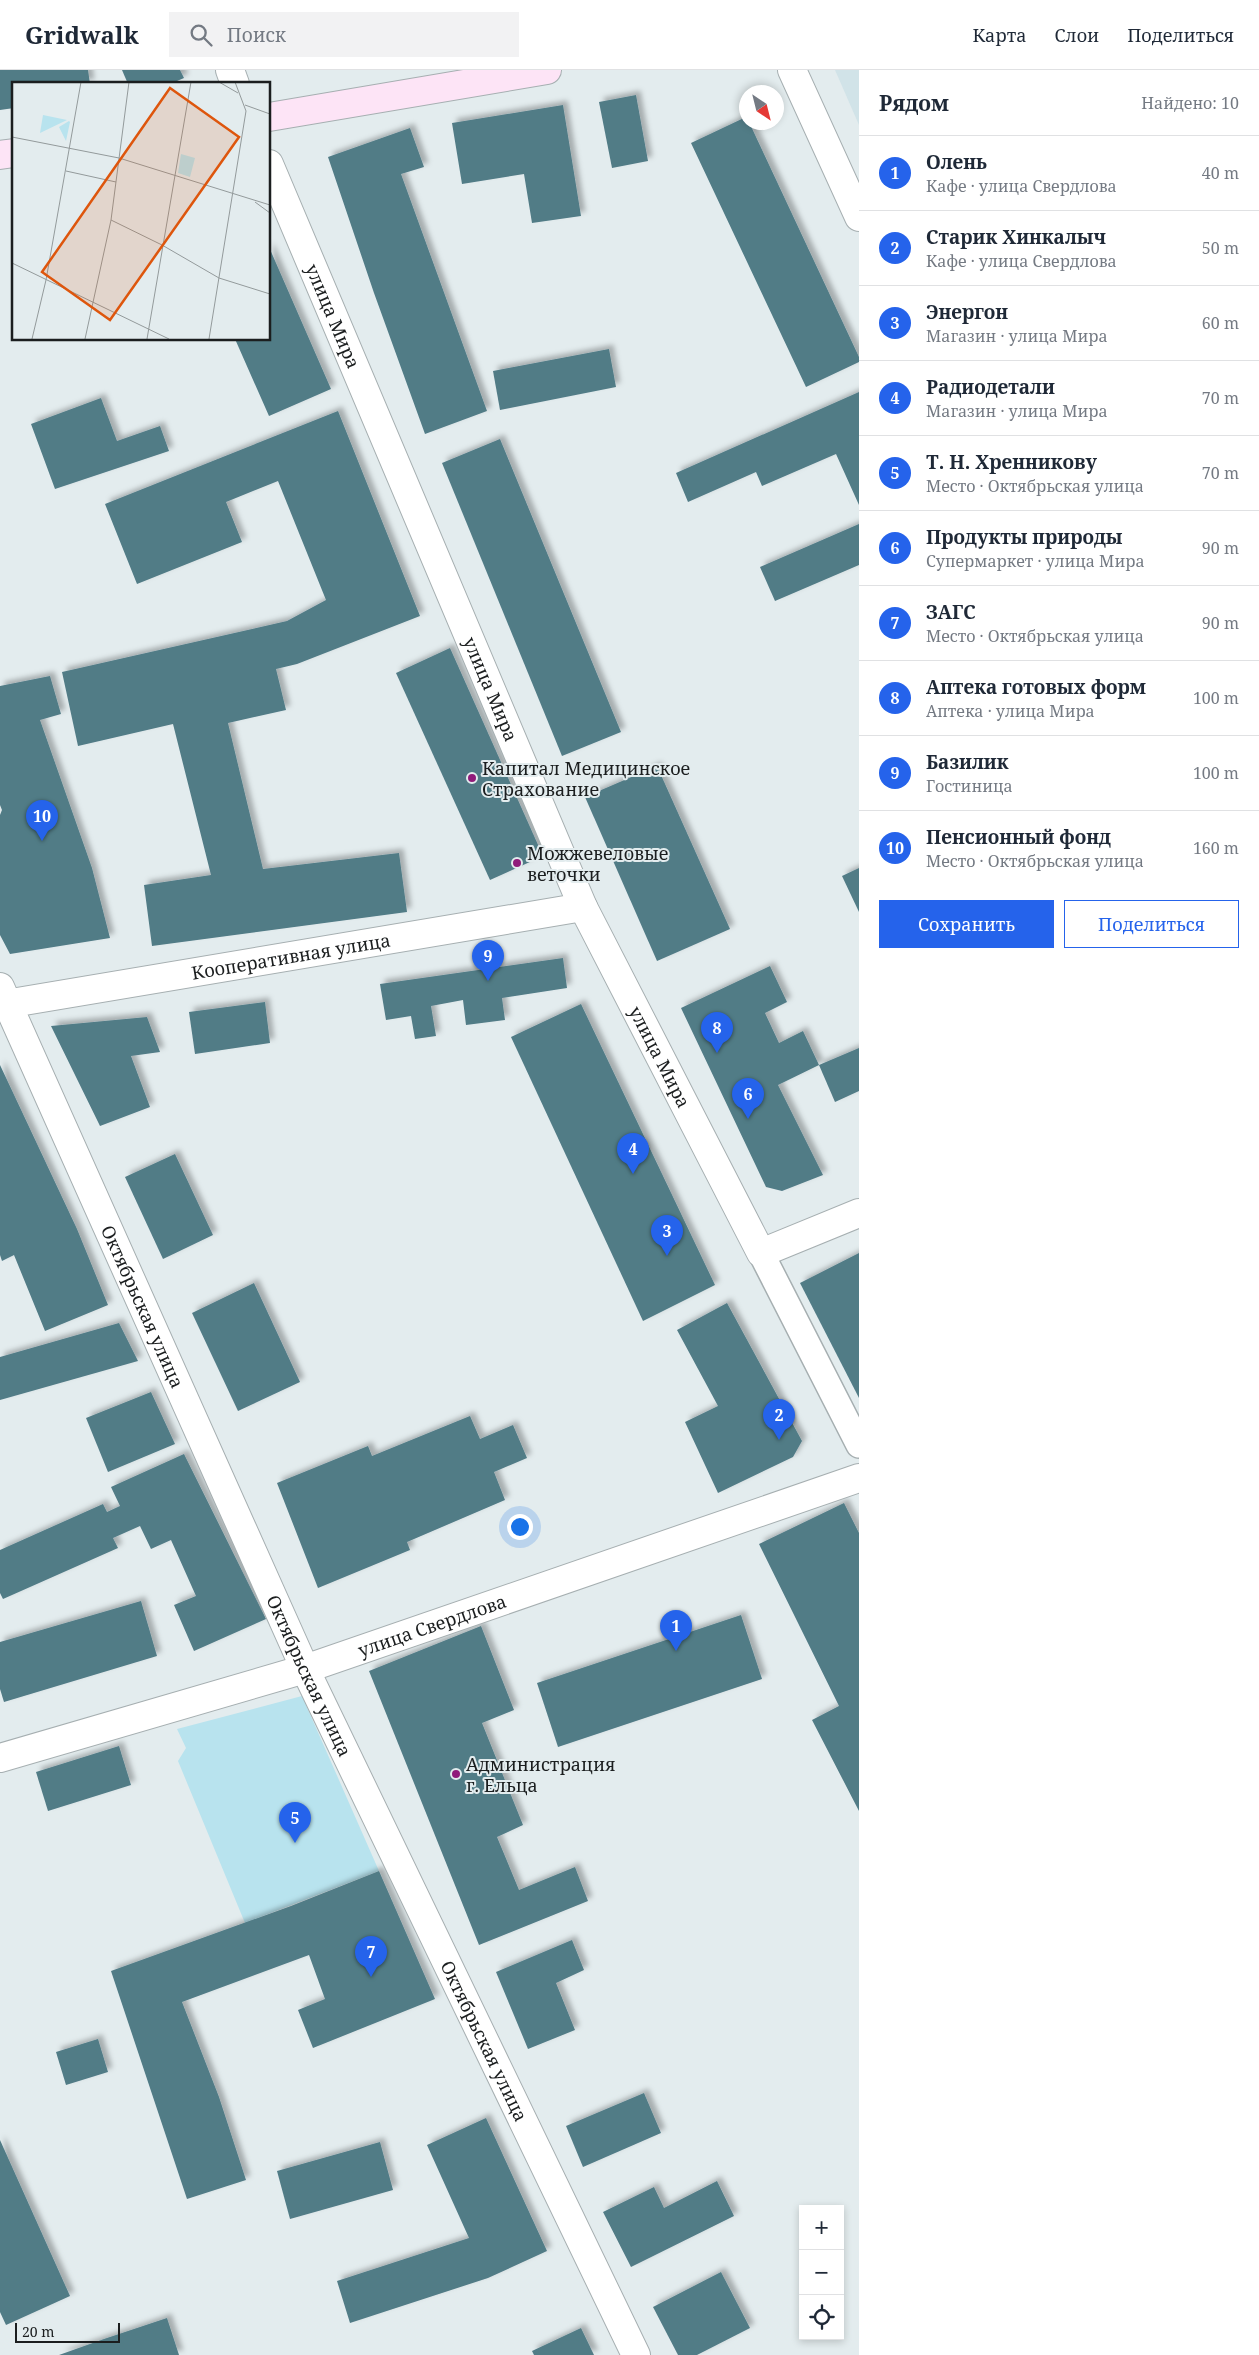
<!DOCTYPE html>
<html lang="ru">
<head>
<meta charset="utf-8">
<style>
  body { margin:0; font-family:"Noto Serif",serif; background:#f2f2f3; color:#1f2937 }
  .controls { position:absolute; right:15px; bottom:15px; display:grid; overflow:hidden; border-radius:0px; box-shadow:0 2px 8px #0003 }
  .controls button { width:45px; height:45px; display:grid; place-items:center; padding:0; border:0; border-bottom:1px solid #e0e1e3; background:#fff; color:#1f2937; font:25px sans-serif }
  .compass { position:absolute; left:739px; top:15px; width:45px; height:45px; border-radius:50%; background:#fff; box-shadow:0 2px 8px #0003; rotate:145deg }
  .scale { position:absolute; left:15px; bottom:12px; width:105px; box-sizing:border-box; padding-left:5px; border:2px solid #1b1e1f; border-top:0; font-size:14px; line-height:18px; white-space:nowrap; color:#1b1e1f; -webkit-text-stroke:4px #e3ecee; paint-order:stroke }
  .you { position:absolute; left:519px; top:1456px; width:18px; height:18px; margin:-12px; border:4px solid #fff; border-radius:50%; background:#1a73e8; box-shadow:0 0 0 8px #1a73e833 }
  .badge { display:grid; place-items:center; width:32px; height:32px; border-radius:50%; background:#2563eb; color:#fff; font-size:16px; font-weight:700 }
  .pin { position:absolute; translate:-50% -41px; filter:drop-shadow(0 1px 2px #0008) }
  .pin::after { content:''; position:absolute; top:26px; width:18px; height:15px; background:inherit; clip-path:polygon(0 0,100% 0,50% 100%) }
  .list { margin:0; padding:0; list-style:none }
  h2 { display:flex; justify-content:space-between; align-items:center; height:65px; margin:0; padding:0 20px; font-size:21px }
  h2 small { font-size:16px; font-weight:400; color:#747a83 }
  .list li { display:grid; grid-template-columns:32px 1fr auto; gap:15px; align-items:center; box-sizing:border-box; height:75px; padding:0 20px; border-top:1px solid #e0e1e3 }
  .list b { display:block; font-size:19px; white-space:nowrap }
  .list p { margin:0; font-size:16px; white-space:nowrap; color:#747a83 }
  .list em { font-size:16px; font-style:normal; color:#747a83 }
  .actions { display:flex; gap:10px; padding:15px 20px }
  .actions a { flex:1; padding:11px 0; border:1px solid #2563eb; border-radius:0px; text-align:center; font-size:18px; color:#2563eb }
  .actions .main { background:#2563eb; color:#fff }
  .icon { flex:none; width:28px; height:28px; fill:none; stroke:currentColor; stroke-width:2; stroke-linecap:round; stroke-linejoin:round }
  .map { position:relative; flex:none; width:859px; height:2285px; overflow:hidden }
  header { display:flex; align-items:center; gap:30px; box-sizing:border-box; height:70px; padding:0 25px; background:#fff; border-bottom:1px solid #e0e1e3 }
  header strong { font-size:24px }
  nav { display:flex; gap:28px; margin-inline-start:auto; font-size:18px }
  .search { width:350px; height:45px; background:#f2f2f3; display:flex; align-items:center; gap:12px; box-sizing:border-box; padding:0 18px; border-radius:0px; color:#747a83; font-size:19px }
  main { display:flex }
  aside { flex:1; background:#fff }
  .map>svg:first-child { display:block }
  .built { fill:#d1e3e8 }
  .green { fill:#b8e3ee }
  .building { fill:#517b86; filter:url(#shadow) }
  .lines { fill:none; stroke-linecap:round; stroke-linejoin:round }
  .pedestrian-casing { stroke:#a6afb1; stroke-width:28 }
  .minor-casing { stroke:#a6afb1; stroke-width:30 }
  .tertiary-casing { stroke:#a6afb1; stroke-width:30 }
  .secondary-casing { stroke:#a6afb1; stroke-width:30 }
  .pedestrian { stroke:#fff; stroke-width:25 }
  .minor { stroke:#fff; stroke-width:28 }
  .tertiary { stroke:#fff; stroke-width:28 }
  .secondary { stroke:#fde4f6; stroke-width:28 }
  .poi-dot { fill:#901b7a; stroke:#e3ecee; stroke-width:2 }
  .labels { text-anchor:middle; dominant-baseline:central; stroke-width:4; stroke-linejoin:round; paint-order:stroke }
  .street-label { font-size:18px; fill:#1b1e1f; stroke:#e3ecee }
  .poi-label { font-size:18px; fill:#1b1e1f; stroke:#e3ecee; text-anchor:start }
  .inset-road { fill:none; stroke:#939a9b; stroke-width:1 }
  .view { fill:#de560d; fill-opacity:0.15; stroke:#de560d; stroke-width:2.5 }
  .inset-edge { fill:none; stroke:#1b1e1f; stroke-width:2.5 }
</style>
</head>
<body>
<header>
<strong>Gridwalk</strong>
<div class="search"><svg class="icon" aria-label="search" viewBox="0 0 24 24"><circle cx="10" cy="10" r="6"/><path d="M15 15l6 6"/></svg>Поиск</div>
<nav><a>Карта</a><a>Слои</a><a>Поделиться</a></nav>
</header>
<main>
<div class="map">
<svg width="859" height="2285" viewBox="0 0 859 2285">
  <defs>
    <filter id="shadow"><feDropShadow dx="4.5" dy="-4.5" stdDeviation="2.5" flood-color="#0004"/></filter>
  </defs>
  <rect width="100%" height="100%" fill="#e3ecee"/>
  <polygon class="built" points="835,0 859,0 859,55"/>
  <polygon class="green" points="302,1626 379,1801 245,1853 178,1691 186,1678 177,1659"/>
  <g class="building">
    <polygon points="0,0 88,0 90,14 14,14 14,38 0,40"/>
    <polygon points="122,0 180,0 184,8 170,14 128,14"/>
    <polygon points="636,25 648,91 612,98 599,32"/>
    <polygon points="563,35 581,146 532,153 524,104 462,114 452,53"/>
    <polygon points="746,47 746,52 749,52 859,287 859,292 806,317 691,73"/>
    <polygon points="410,58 424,97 401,104 487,341 425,364 374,223 328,87"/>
    <polygon points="269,177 331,319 269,346 235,269 269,269"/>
    <polygon points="609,279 616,317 500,340 493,301"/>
    <polygon points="859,322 859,435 836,384 762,416 756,402 688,432 676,403"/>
    <polygon points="101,328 117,371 160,356 169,381 55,419 31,354"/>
    <polygon points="338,341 420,546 297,594 276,599 286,640 228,653 263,799 399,783 407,842 152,876 144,815 211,805 173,654 78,676 62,602 287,551 326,530 278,411 226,432 242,472 137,514 105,434"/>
    <polygon points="500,369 621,662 562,686 442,393"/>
    <polygon points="859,454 859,495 775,531 760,497"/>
    <polygon points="450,578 543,786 490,810 396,603"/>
    <polygon points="50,606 61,644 40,650 92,798 110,868 10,884 0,865 0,745 2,740 0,735 0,616"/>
    <polygon points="657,696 730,859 657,891 585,727"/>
    <polygon points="859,798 859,842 842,806"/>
    <polygon points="563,888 567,918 502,928 505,950 466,955 463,930 431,936 436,966 415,969 411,946 386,950 380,914"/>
    <polygon points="770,896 787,932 765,943 779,973 803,961 819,995 778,1015 823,1105 782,1121 766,1117 681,938"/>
    <polygon points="265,932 270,973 195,984 189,942"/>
    <polygon points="581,934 715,1215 643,1251 511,967"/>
    <polygon points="147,947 160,982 131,986 150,1037 100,1056 51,956"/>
    <polygon points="859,978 859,1021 835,1032 819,995"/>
    <polygon points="0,995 77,1159 108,1235 45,1261 14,1185 2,1191 0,1185"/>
    <polygon points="175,1084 213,1165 163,1189 125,1107"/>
    <polygon points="859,1183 859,1328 800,1213"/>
    <polygon points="254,1213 300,1312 238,1341 192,1243"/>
    <polygon points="727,1233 802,1371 793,1387 718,1423 685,1352 718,1336 677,1260"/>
    <polygon points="119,1253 138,1291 0,1330 0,1287"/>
    <polygon points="151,1322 175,1374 108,1402 86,1348"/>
    <polygon points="470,1346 480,1369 513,1355 527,1388 494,1402 505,1430 407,1472 410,1480 318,1518 277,1413 368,1376 372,1386"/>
    <polygon points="184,1384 266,1549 194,1581 174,1535 196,1526 171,1470 151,1479 140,1456 113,1468 118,1478 3,1529 0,1523 0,1480 103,1434 107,1442 120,1436 111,1417"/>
    <polygon points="844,1433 859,1463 859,1741 812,1650 839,1636 759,1474"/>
    <polygon points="141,1531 157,1586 4,1632 0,1619 0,1572"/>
    <polygon points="741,1545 762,1609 558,1677 537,1613"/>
    <polygon points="481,1556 514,1640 482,1653 523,1755 497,1767 519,1820 575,1797 588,1831 479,1875 369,1601"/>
    <polygon points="119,1676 131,1715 48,1741 36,1702"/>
    <polygon points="379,1801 435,1929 313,1978 298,1940 325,1929 309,1885 182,1932 219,2027 246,2110 187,2129 111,1901 291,1836"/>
    <polygon points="572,1870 584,1900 556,1913 575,1960 528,1979 496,1902"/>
    <polygon points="98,1969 108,2002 66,2015 56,1982"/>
    <polygon points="644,2023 661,2063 583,2097 566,2056"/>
    <polygon points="486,2048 547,2181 488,2208 350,2253 337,2211 469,2168 427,2075"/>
    <polygon points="0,2070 70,2226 6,2255 0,2242"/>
    <polygon points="380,2072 393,2120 290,2149 277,2101"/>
    <polygon points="717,2111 734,2146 631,2197 603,2142 654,2117 664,2138"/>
    <polygon points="721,2202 750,2258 697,2285 678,2285 653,2237"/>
    <polygon points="167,2248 179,2285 59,2285 104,2269"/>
    <polygon points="581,2258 594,2285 534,2285 532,2281"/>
  </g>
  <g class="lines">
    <g class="pedestrian-casing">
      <polyline id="pedestrian" points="761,1183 859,1375"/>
    </g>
    <g class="minor-casing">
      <g id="minor">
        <path id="s1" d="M269 94 583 837 761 1183 859 1143"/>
        <path id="s2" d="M0 917 305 1599 636 2285"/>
        <path id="s3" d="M0 935 583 837"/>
        <path id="s4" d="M0 1688 305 1599 859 1408"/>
      </g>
    </g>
    <g class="tertiary-casing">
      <g id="tertiary">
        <polyline points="230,0 235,14"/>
        <polyline points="792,0 859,147"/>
      </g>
    </g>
    <g class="secondary-casing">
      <g id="secondary">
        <polyline points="269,47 547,0"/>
        <polyline points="0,85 14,83"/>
      </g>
    </g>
    <use href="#pedestrian" class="pedestrian"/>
    <use href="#minor" class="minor"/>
    <use href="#tertiary" class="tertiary"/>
    <use href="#secondary" class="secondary"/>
  </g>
  <g class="poi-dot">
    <circle cx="472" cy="708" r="5"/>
    <circle cx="517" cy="793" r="5"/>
    <circle cx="456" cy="1704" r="5"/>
  </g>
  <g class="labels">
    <g class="street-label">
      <text stroke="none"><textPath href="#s1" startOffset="165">улица Мира</textPath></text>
      <text stroke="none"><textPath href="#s1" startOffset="570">улица Мира</textPath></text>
      <text stroke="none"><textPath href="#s3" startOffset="295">Кооперативная улица</textPath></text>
      <text stroke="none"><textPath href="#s1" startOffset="975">улица Мира</textPath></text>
      <text stroke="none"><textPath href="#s2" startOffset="350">Октябрьская улица</textPath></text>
      <text stroke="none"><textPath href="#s4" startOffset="452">улица Свердлова</textPath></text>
      <text stroke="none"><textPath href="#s2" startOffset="755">Октябрьская улица</textPath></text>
      <text stroke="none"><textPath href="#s2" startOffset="1160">Октябрьская улица</textPath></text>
    </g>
    <g class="poi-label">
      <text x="482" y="698">Капитал Медицинское<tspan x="482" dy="21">Страхование</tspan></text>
      <text x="527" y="783">Можжевеловые<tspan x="527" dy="21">веточки</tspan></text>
      <text x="466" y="1694">Администрация<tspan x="466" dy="21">г. Ельца</tspan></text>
    </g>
  </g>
  <g transform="translate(12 12)">
    <rect width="258" height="258" fill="#e3ecee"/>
    <path d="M31 33 55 38 28 51ZM57 39 58 40 54 59 47 45ZM169 72 183 76 178 95 166 91Z" fill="#b8e3ee"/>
    <path class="inset-road" d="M207 0 226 11M233 23 258 32M0 55 107 76 258 123M54 89 104 100M243 120 258 131M99 138 150 163 207 196 258 212M0 181 157 257M34 198 69 0M20 257 34 198M73 257 99 138 117 0M135 257 179 0M197 257 234 29 223 0"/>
    <path class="view" d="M158 6 227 55 98 238 30 190Z"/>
    <rect width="258" height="258" class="inset-edge"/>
  </g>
</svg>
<div class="controls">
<button>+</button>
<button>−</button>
<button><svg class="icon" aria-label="locate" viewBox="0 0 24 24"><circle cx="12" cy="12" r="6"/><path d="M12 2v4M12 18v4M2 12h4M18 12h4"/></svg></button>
</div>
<svg class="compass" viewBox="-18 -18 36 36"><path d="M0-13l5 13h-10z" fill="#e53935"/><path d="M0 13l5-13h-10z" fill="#747a83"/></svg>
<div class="scale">20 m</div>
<div class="you"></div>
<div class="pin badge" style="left:676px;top:1581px">1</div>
<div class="pin badge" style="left:779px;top:1370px">2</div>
<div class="pin badge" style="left:667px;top:1186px">3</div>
<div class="pin badge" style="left:633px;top:1104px">4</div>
<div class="pin badge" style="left:295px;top:1773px">5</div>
<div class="pin badge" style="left:748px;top:1049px">6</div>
<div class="pin badge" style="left:371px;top:1907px">7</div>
<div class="pin badge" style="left:717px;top:983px">8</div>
<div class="pin badge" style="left:488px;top:911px">9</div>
<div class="pin badge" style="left:42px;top:771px">10</div>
</div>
<aside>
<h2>Рядом<small>Найдено: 10</small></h2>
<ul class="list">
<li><span class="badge">1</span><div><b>Олень</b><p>Кафе · улица Свердлова</p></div><em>40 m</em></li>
<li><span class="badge">2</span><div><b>Старик Хинкалыч</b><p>Кафе · улица Свердлова</p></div><em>50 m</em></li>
<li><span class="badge">3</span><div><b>Энергон</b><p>Магазин · улица Мира</p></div><em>60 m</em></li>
<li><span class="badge">4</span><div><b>Радиодетали</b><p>Магазин · улица Мира</p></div><em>70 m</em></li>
<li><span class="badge">5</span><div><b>Т. Н. Хренникову</b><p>Место · Октябрьская улица</p></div><em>70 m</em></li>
<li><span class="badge">6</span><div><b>Продукты природы</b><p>Супермаркет · улица Мира</p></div><em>90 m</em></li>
<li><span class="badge">7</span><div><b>ЗАГС</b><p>Место · Октябрьская улица</p></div><em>90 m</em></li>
<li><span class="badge">8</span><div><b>Аптека готовых форм</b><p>Аптека · улица Мира</p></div><em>100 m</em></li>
<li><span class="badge">9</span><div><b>Базилик</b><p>Гостиница</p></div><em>100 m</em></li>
<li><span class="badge">10</span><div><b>Пенсионный фонд</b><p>Место · Октябрьская улица</p></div><em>160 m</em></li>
</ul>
<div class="actions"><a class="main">Сохранить</a><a>Поделиться</a></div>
</aside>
</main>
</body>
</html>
